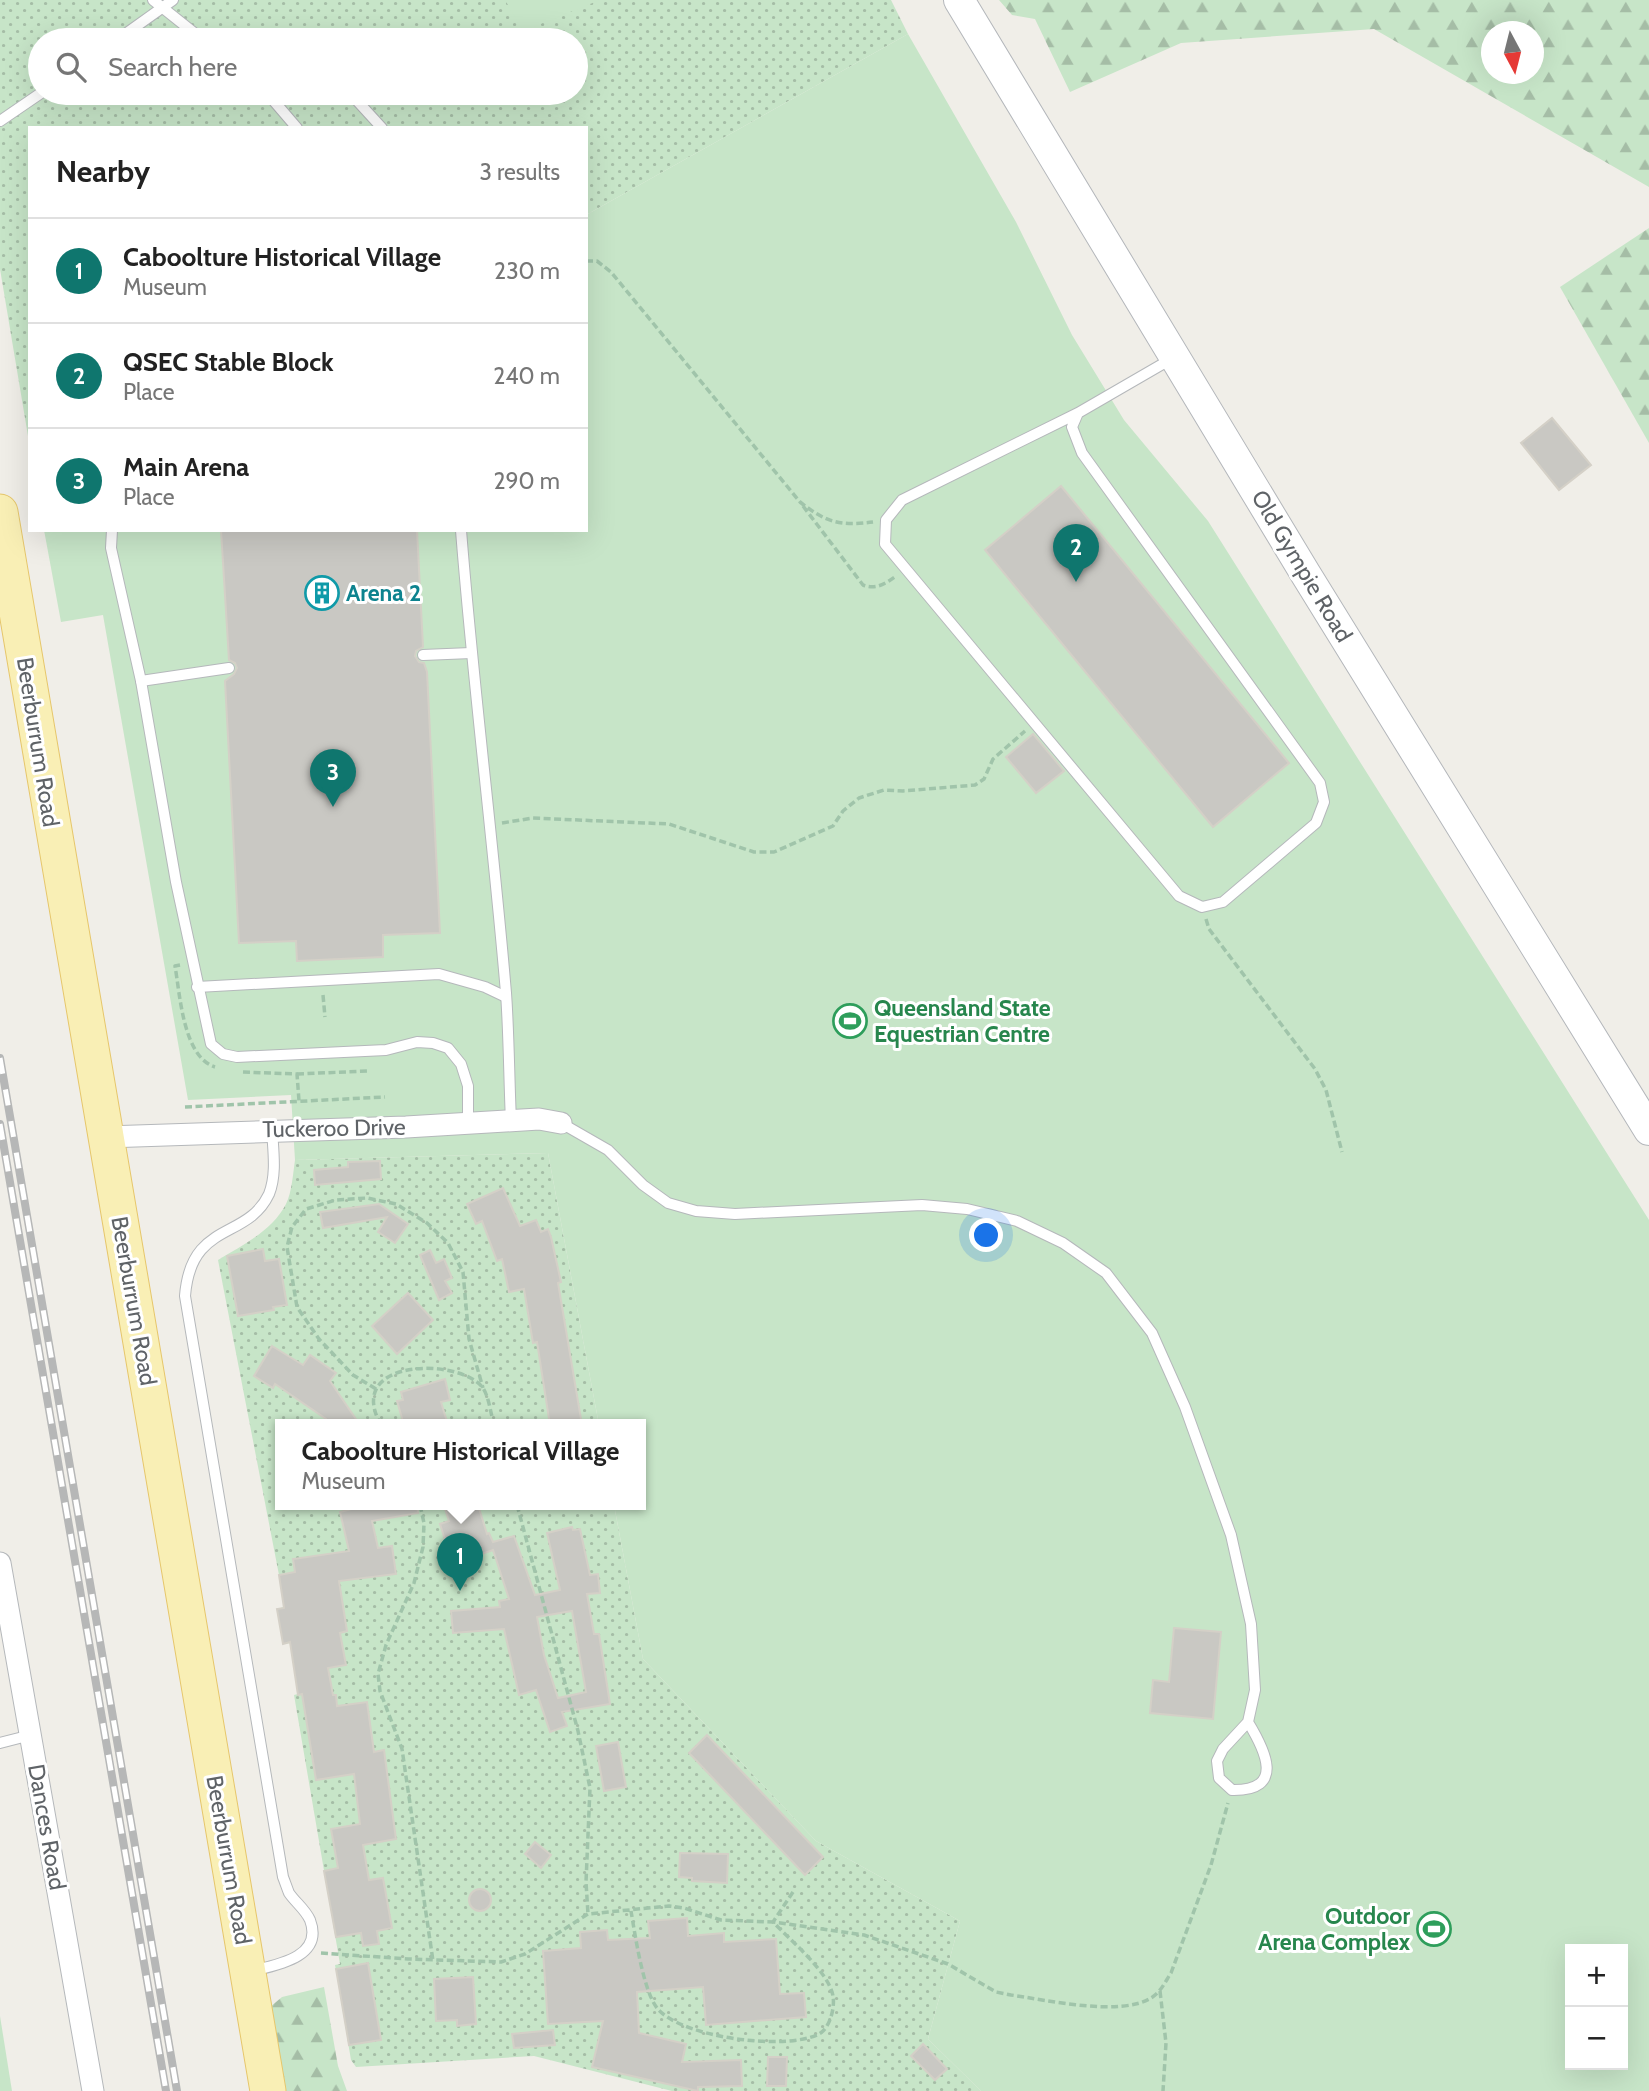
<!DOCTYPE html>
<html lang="en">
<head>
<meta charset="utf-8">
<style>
  body { margin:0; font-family:Cabin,sans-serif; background:#f2f2f2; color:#222 }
  .controls { position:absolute; right:21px; bottom:21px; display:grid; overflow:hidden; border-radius:0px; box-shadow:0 7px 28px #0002 }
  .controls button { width:63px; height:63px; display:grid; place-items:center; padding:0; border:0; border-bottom:2px solid #e0e0e0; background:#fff; color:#222; font:35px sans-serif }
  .compass { position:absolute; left:1481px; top:21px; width:63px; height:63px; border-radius:50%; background:#fff; box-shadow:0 7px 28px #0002; rotate:173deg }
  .you { position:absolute; left:987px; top:1236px; width:24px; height:24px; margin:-18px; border:5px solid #fff; border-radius:50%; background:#1a73e8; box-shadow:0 0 0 10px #1a73e833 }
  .badge { display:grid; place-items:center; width:46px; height:46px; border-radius:50%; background:#0f766e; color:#fff; font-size:23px; font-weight:700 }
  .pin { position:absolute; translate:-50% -58px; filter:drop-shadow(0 2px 4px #0008) }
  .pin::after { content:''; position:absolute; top:37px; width:24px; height:21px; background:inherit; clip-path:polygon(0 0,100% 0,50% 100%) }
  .popup { position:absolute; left:275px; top:1419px; width:371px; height:91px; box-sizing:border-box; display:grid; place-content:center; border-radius:0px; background:#fff; filter:drop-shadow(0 2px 5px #0005); font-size:23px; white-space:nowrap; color:#767676 }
  .popup b { font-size:26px; color:#222 }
  .popup::after { content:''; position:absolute; left:50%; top:100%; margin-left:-14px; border:14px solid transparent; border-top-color:#fff }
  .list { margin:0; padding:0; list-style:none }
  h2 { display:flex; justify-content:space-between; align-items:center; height:91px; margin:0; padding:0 28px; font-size:30px }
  h2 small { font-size:23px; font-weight:400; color:#767676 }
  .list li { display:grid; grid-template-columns:46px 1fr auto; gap:21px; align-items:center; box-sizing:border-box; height:105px; padding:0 28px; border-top:2px solid #e0e0e0 }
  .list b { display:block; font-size:26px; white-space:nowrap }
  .list p { margin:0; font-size:23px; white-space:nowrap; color:#767676 }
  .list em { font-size:23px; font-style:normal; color:#767676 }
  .icon { flex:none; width:38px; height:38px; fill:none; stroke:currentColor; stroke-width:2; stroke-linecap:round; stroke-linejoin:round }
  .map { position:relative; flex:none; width:1649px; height:2091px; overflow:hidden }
  .search { position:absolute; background:#fff; box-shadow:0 7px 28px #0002; left:28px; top:28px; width:560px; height:77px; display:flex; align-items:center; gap:18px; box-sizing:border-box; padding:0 24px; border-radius:38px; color:#767676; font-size:26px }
  .panel { position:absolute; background:#fff; box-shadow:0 7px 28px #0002; left:28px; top:126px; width:560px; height:406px; border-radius:0px }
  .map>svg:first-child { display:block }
  .forest { fill:url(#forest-firs); fill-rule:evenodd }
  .park { fill:url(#park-dots); fill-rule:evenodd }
  .pitch { fill:#c7e5c8; fill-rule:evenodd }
  .building { fill:#c9c8c3; stroke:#d4d0c7; stroke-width:2; fill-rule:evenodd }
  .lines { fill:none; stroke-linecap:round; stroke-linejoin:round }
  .lane-casing { stroke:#b5b8bb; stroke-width:12 }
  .street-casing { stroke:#b5b8bb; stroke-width:23 }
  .secondary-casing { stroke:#b4b7bb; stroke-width:32 }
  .primary-casing { stroke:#e6c66b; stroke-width:37 }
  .path { stroke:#a0c4aa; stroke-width:3.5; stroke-dasharray:7 3.5; stroke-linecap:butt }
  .lane { stroke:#fff; stroke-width:10 }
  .street { stroke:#fff; stroke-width:21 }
  .secondary { stroke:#fff; stroke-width:30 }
  .primary { stroke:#f9efb5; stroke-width:35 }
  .rail-casing { stroke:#b6b7b7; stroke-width:8 }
  .rail { stroke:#fff; stroke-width:5; stroke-dasharray:16; stroke-linecap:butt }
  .labels { text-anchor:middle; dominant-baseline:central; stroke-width:6; stroke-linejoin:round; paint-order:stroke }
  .street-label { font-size:23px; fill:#5f6367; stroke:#fff }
  .culture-label { font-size:23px; font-weight:bold; fill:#0d838f; stroke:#fff; text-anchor:start }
  .leisure-label { font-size:23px; font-weight:bold; fill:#27864d; stroke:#fff; text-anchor:start }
</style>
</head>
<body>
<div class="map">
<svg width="1649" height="2091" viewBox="0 0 1649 2091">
  <defs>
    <pattern id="forest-firs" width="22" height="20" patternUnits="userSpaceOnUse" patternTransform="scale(1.75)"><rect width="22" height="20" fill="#c7e5c8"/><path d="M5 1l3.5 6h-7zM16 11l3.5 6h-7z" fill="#a5bda6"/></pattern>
    <pattern id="park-dots" width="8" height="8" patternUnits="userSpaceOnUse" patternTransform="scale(1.75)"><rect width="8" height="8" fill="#c7e5c8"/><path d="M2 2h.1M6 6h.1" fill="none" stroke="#a5bda6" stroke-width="1.8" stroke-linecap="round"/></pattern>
  </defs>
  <rect width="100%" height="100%" fill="#f0eee8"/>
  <g class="forest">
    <path d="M999 0H1649V187L1374 29 1181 43 1070 92 1035 19 1012 15ZM1492 32H1534V74H1492Z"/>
    <polygon points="1649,228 1649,443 1560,287"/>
    <polygon points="324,1987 338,2066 347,2091 286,2091 270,2007 282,1997"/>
  </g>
  <g class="park">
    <path d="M0 0H891L908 34 586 215V128H30V448L0 269ZM40 40H576V93H40Z"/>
    <path d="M548 1153 599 1425H280V1505H614L643 1659 816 1841 960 1921 928 2039 981 2091H672L534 2056 356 2067 351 2060 335 1965 340 1964 294 1695 298 1694 290 1643 283 1644 277 1609 284 1607 279 1575 218 1260C243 1245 272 1231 286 1204 292 1192 293 1173 295 1160Z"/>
  </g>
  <g class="pitch">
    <polygon points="505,0 600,0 523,31"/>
    <path d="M908 34 1016 222 1072 335 1124 420 1208 521 1649 1220V2091H981L928 2039 960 1921 816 1841 643 1659 614 1505H640V1425H599L548 1153 295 1160 291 1095 188 1100 103 615 61 622 44 530H586V215ZM1570 1949H1623V2065H1570Z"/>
    <polygon points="0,2016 12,2091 0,2091"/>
  </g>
  <g class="building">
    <polygon points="1552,418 1591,465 1559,490 1521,443"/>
    <polygon points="1061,486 1289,763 1213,827 985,550"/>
    <polygon points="221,530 417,530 423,647 416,651 415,656 419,662 424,663 427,672 440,933 383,935 383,957 297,961 296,941 239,943 225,681 234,674 237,668 235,663 229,660"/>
    <polygon points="1033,734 1064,771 1036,793 1006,757"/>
    <polygon points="380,1161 381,1179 315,1185 314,1170 348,1167 348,1162"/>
    <polygon points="503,1188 520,1226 536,1220 541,1232 548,1229 551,1237 561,1282 558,1283 582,1425 550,1425 537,1342 533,1343 524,1289 509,1292 502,1259 497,1261 482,1221 476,1224 467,1204"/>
    <polygon points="379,1204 408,1224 395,1243 378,1232 387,1217 323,1228 320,1212"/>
    <polygon points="263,1249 265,1261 279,1259 287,1305 273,1307 274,1310 238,1316 227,1256"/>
    <polygon points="430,1250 436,1263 444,1259 452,1278 445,1281 452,1293 439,1300 420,1255"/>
    <polygon points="408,1293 433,1320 397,1354 372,1326"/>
    <polygon points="272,1346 303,1365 310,1355 336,1373 330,1381 360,1425 329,1425 326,1419 275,1384 273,1388 254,1376"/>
    <polygon points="445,1379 450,1400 441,1402 448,1425 404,1425 397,1401 403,1400 401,1392"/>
    <polygon points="367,1505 417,1505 418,1513 372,1521 378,1548 392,1546 396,1574 339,1581 347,1631 340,1633 346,1665 328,1668 333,1695 336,1695 337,1706 367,1702 374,1752 384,1750 396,1839 363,1845 369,1880 383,1878 392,1928 377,1931 379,1944 363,1946 361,1933 336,1937 324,1871 338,1868 331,1829 360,1824 354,1774 316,1780 302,1694 298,1695 290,1642 283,1644 277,1609 284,1608 279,1575 295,1572 293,1559 349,1551 340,1512"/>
    <path d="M457 1505H478L487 1534 489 1533 493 1542 514 1536 535 1595 560 1590 547 1533 572 1527 573 1530 580 1529 590 1575 598 1574 600 1593 587 1594 594 1634H599L610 1704 562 1712 567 1726 550 1732 536 1690 519 1695 504 1629 453 1633 451 1611 500 1607 499 1601 509 1599 493 1550 461 1561 453 1537 445 1540 440 1524 449 1521 445 1509ZM572 1611 586 1692 558 1698 544 1655 537 1617Z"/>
    <polygon points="1174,1628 1221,1632 1213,1719 1150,1713 1153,1680 1169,1682"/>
    <polygon points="707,1735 823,1857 805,1875 689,1753"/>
    <polygon points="618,1742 626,1787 604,1791 596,1746"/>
    <polygon points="535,1842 551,1855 541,1868 525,1854"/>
    <polygon points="680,1853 728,1854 727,1883 692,1881 692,1878 679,1877"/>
    <circle cx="480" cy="1900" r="11"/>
    <polygon points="687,1918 688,1936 724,1933 724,1942 776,1939 780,1994 804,1993 806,2017 706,2025 703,1987 637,1992 639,2033 686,2044 682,2062 741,2060 742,2086 698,2087 698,2091 592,2067 603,2021 548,2024 543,1951 581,1948 580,1932 607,1930 608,1940 650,1938 648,1921"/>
    <polygon points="368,1963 381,2040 349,2045 336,1969"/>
    <polygon points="473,1977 476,2024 457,2026 457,2020 436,2021 434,1979"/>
    <polygon points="553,2030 555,2045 514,2048 512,2034"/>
    <polygon points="923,2044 947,2069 935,2080 911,2056"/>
    <polygon points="768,2057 787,2057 786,2086 767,2086"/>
  </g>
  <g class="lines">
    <g class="lane-casing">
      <g id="lane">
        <polyline points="153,0 203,40"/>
        <polyline points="117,40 173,0"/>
        <polyline points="267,93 297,128"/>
        <polyline points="350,93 382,128"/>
        <polyline points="0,121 41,93"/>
        <polyline points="1078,413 1072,427 1082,453 1320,783 1324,802 1316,823 1223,902 1202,907 1179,896 885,544 886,520 902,500 1078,413 1173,358"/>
        <polyline points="112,530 111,548 141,681 176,882 211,1044 223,1054 237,1057 386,1050 417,1042 433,1043 448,1048 461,1064 468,1086 468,1123"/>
        <path d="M461 530C473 685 493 838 506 993 509 1035 509 1078 511 1121"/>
        <polyline points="423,655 471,653"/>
        <polyline points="141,681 229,668"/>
        <polyline points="197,987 439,974 485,987 506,997"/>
        <path d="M561 1123 608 1150 643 1185 668 1203 696 1211 735 1214 922 1205 967 1209 1017 1221 1063 1243 1106 1273 1152 1333 1185 1407 1231 1535 1251 1624 1255 1690 1248 1722 1223 1749 1217 1761 1219 1778 1232 1790C1286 1791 1265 1750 1248 1722"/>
        <polyline points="0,1743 31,1735"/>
        <path d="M252 1971C277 1965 324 1957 310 1920 305 1909 295 1902 289 1893 287 1888 285 1882 283 1877L185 1296C191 1220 247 1241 269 1194 277 1174 273 1150 272 1129"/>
      </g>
    </g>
    <g class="street-casing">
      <g id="street">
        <polyline points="106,1137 406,1127 539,1119 561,1123"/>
        <polyline points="0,1563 93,2091"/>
      </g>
    </g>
    <g class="secondary-casing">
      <polyline id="secondary" points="959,0 1305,573 1649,1130"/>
    </g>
    <g class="primary-casing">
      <polyline id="primary" points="0,512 268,2091"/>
    </g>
    <g class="path">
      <path d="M586 261H597L611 272 800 502C827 523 839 526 873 522"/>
      <path d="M803 506 863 585C876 590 885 584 896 576"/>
      <polyline points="502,823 533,818 669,824 754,852 774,852 833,826 843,811 859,798 884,790 903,791 975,785 984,779 993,759 1025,731"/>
      <polyline points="1206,919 1209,929 1315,1069 1326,1090 1342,1152"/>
      <path d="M180 965 175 966C180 994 183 1057 215 1067"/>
      <polyline points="323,995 325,1017"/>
      <polyline points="243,1072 297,1074 299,1101"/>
      <polyline points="297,1074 368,1071"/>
      <polyline points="185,1107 385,1097"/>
      <polyline points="376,1389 353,1375 319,1339 297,1307 287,1247 292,1227 306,1209 336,1200 367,1198 396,1204 427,1223 448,1243 463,1272 469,1339 483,1388"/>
      <path d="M381 1425C343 1358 460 1357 483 1388 489 1397 491 1415 494 1425"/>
      <polyline points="420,1505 424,1523 423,1547 414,1583 386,1645 378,1674 380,1691 402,1749 433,1961"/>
      <polyline points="517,1505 578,1731 590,1788 586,1882 588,1914"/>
      <path d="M793 1892 773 1922 864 1935 948 1964 996 1992 1011 1995C1047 2000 1120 2017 1151 1998 1161 1992 1165 1982 1171 1973L1211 1865 1228 1803"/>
      <path d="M321 1953 408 1959 501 1962 525 1954 588 1914 669 1906 684 1908 721 1920 773 1922C790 1940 829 1972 833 1996 835 2008 830 2028 819 2034 786 2051 681 2038 657 2008 643 1990 635 1934 631 1911"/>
      <polyline points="1160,1991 1166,2043 1163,2091"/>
    </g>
    <use href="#lane" class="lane"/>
    <use href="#street" class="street"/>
    <use href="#secondary" class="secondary"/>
    <use href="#primary" class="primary"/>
    <g class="rail-casing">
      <g id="rail">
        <polyline points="0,1058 177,2091"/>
        <polyline points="0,1124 166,2091"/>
      </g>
    </g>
    <use href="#rail" class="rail"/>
  </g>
  <defs>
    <g id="building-ring" transform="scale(1.75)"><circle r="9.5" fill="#fff" stroke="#0f9aa8" stroke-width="1.5"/><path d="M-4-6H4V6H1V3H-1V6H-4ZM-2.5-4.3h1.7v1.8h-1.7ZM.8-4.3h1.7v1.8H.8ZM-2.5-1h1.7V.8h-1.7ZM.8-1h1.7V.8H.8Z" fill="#0f9aa8"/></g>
    <g id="stadium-ring" transform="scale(1.75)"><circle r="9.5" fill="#fff" stroke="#2e9e5b" stroke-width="1.5"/><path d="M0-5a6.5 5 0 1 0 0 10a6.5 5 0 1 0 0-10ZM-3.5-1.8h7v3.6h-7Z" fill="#2e9e5b"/></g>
  </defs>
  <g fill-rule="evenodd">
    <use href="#building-ring" x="322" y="593"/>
    <use href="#stadium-ring" x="850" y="1021"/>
    <use href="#stadium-ring" x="1434" y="1929"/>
  </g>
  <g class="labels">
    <g class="street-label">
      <text transform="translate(1302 566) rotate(59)">Old Gympie Road</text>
      <text transform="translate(38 742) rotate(81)">Beerburrum Road</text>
      <text transform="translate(334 1128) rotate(-1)">Tuckeroo Drive</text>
      <text transform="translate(134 1301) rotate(80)">Beerburrum Road</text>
      <text transform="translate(47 1827) rotate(80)">Dances Road</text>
      <text transform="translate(229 1860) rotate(80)">Beerburrum Road</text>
    </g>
    <g class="culture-label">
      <text x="346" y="593">Arena 2</text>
    </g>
    <g class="leisure-label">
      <text x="874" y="1008">Queensland State<tspan x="874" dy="26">Equestrian Centre</tspan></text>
      <text x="1410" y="1916" text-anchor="end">Outdoor<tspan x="1410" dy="26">Arena Complex</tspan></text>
    </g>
  </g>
</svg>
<div class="controls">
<button>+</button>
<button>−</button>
</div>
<svg class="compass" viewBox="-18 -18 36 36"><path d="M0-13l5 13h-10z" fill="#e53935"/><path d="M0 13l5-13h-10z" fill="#767676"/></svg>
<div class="you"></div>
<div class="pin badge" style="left:460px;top:1591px">1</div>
<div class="popup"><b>Caboolture Historical Village</b>Museum</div>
<div class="pin badge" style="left:1076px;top:582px">2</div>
<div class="pin badge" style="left:333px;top:807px">3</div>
<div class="search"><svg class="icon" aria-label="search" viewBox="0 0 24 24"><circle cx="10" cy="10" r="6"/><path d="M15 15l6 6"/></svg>Search here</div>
<section class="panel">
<h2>Nearby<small>3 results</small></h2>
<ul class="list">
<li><span class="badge">1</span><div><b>Caboolture Historical Village</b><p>Museum</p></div><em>230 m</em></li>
<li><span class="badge">2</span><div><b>QSEC Stable Block</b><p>Place</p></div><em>240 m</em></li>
<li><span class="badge">3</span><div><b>Main Arena</b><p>Place</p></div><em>290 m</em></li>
</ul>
</section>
</div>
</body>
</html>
